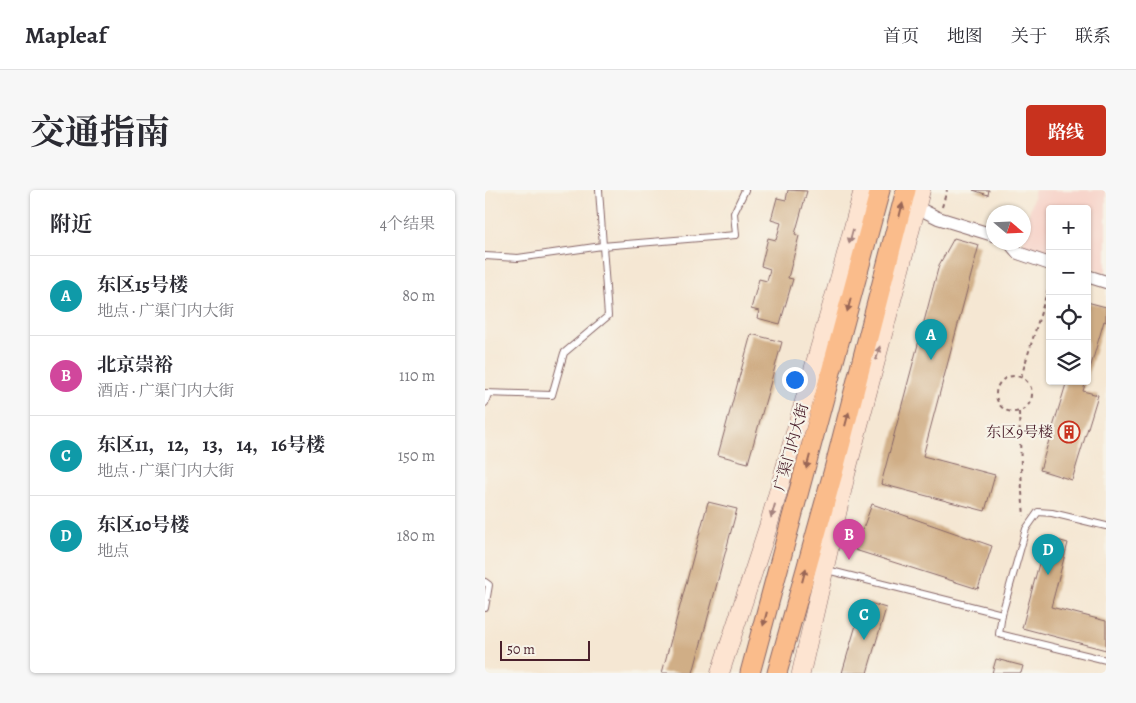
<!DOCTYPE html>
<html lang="zh">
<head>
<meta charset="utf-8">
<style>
  body { margin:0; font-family:Alegreya,"Noto Serif SC",serif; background:#f7f7f7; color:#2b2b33 }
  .controls { position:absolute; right:15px; top:15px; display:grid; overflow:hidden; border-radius:5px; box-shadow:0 1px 4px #0004 }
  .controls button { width:45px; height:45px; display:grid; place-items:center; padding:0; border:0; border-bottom:1px solid #e1e1e2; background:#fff; color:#2b2b33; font:25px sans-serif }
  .compass { position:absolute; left:501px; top:15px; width:45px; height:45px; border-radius:50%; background:#fff; box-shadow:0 1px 4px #0004; rotate:109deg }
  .scale { position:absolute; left:15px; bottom:12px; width:90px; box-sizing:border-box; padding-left:5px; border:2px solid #4a1f2b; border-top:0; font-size:14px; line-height:18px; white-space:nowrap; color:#4a1f2b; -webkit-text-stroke:4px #f7f3e8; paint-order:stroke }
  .you { position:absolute; left:309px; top:189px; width:18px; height:18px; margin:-12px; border:4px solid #fff; border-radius:50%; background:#1a73e8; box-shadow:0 0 0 8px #1a73e833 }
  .badge { display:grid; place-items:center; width:32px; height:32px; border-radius:50%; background:#c8321e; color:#fff; font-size:16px; font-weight:700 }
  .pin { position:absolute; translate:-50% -41px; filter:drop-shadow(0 1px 2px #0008) }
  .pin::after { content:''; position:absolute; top:26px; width:18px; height:15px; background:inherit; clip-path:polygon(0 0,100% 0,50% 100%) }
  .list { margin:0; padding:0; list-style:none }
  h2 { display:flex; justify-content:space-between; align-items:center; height:65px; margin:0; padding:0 20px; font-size:21px }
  h2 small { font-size:16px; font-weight:400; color:#7c7c81 }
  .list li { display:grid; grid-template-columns:32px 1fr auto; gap:15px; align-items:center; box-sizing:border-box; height:80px; padding:0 20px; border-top:1px solid #e1e1e2 }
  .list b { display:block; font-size:19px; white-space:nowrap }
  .list p { margin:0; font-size:16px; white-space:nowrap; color:#7c7c81 }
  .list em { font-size:16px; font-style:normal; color:#7c7c81 }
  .icon { flex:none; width:28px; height:28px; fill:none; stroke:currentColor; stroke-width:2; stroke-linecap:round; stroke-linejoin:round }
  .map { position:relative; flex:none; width:621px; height:483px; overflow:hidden; border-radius:5px }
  header { display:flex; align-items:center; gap:30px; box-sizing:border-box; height:70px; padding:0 25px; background:#fff; border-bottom:1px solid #e1e1e2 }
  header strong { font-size:24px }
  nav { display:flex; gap:28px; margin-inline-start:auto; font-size:18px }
  .intro { display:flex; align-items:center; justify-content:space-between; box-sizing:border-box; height:120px; padding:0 30px }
  h1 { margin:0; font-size:35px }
  .button { padding:12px 22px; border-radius:5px; background:#c8321e; color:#fff; font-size:18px; font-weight:700 }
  main { display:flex; gap:30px; padding:0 30px }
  aside { flex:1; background:#fff; border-radius:5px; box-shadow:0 1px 4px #0004 }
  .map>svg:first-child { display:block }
  .built { fill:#f7d1c7 }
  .building { fill:#d0ae86 }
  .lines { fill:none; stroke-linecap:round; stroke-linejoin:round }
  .lane-casing { stroke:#866566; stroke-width:8 }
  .street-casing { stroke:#866566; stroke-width:14 }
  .secondary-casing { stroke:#866566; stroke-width:19 }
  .primary-casing { stroke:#866566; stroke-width:21 }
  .path { stroke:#866566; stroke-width:2; stroke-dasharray:4 4; stroke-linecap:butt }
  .lane { stroke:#fff; stroke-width:6 }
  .street { stroke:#fff; stroke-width:12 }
  .secondary { stroke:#fde4d1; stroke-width:18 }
  .primary { stroke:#fabc8b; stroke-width:19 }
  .oneway { fill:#996656 }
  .oneway2 { fill:#a4827e }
  .labels { text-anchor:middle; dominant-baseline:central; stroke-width:4.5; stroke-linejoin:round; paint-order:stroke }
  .poi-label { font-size:15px; fill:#4a1f2b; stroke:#f7f3e8; text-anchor:end }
  .street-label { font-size:15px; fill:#4a1f2b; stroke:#f7f3e8 }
</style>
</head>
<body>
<header>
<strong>Mapleaf</strong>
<nav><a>首页</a><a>地图</a><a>关于</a><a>联系</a></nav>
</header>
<div class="intro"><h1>交通指南</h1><a class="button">路线</a></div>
<main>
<aside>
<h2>附近<small>4个结果</small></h2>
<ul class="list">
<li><span class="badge" style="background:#0f9aa8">A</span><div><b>东区15号楼</b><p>地点 · 广渠门内大街</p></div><em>80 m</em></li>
<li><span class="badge" style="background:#d1479c">B</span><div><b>北京崇裕</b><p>酒店 · 广渠门内大街</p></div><em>110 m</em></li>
<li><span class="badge" style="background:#0f9aa8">C</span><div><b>东区11，12，13，14，16号楼</b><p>地点 · 广渠门内大街</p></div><em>150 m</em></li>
<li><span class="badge" style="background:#0f9aa8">D</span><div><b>东区10号楼</b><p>地点</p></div><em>180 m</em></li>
</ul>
</aside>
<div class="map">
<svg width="621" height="483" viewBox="0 0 621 483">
  <rect width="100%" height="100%" fill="#f7f3e8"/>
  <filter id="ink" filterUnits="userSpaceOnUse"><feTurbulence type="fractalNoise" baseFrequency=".02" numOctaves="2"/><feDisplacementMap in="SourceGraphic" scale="10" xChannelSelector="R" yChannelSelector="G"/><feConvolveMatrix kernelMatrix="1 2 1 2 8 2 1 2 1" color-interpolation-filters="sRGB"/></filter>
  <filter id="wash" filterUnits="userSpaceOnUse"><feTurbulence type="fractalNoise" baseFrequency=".0096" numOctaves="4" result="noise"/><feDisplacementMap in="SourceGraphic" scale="20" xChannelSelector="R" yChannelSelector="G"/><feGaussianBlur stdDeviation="1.12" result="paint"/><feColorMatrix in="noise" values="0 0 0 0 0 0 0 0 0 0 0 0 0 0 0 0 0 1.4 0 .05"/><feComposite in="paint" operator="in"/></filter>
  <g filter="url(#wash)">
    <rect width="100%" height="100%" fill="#f5e7d3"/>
    <polygon class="built" points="550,0 621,0 621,82 602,76 602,19 565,19 565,66 539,58 539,43"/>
    <g id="blocks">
      <g class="building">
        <polygon points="303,0 322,1 310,44 314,46 303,88 308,89 295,134 272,128 274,121 266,119 274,89 282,91 285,79 276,76 283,48 291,50 296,33 286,30 292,8 301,10"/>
        <polygon points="488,0 504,0 503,5"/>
        <polygon points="469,48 494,55 438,266 510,285 500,321 396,294 454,75"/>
        <polygon points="602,112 621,117 621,132 619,131 603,186"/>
        <polygon points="266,144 297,152 263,273 233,265"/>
        <polygon points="572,191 601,191 598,201 613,205 587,290 555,280 581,194"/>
        <polygon points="223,312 252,319 208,483 177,483"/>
        <polygon points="387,314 507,356 493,399 370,360"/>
        <polygon points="561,347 583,353 566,417 621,431 621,460 537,438"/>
        <polygon points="378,411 401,418 382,483 357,483"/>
        <polygon points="511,469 538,476 536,483 507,483"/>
      </g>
    </g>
  </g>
  <g filter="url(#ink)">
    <use href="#blocks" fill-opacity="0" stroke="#866566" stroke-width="1"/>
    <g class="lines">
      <g class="lane-casing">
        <g id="lane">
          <polyline points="0,66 33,68 117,56 251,45 249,23 260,0"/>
          <polyline points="0,203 67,205 79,163 123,126 114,0"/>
          <polyline points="0,213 3,204"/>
          <polyline points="342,380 517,424 514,444 621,470"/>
          <polyline points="0,392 4,395 0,418"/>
          <polyline points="517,424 541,339 553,322 567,323 621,336"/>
        </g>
      </g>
      <g class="street-casing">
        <g id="street">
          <polyline points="431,17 453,28 508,45"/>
          <polyline points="524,52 533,63 565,74"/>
          <polyline points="602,86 621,92"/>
        </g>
      </g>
      <g class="secondary-casing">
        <g id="secondary">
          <polyline points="235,483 283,337 357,79 378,0"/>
          <polyline points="316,483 361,284 436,0"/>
        </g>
      </g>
      <g class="primary-casing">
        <g id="primary">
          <polyline points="265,483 395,0"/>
          <polyline points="292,483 348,283 421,0"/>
        </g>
      </g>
      <g class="path">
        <polyline points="457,17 462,0"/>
        <circle cx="529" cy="204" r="18"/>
        <polyline points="536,187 565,93"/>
        <polyline points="534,222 537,302 539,326"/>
      </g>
      <use href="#lane" class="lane"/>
      <use href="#street" class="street"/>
      <use href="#secondary" class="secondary"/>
      <use href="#primary" class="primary"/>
    </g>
    <defs><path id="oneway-solid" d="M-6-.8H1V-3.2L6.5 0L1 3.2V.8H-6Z" transform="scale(1.25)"/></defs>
    <g class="oneway">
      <use href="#oneway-solid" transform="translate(416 20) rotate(-76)"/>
      <use href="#oneway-solid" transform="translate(364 115) rotate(105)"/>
      <use href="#oneway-solid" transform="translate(362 229) rotate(-75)"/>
      <use href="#oneway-solid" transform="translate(323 272) rotate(105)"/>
      <use href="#oneway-solid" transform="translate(319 385) rotate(-75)"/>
      <use href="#oneway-solid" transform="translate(280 429) rotate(105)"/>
    </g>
    <g class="oneway2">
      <use href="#oneway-solid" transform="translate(366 47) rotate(105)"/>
      <use href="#oneway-solid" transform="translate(393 163) rotate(-75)"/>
      <use href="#oneway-solid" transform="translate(288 321) rotate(106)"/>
    </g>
  </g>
  <defs>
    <g id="building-ring" transform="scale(1.125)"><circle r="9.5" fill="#f7f3e8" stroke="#c8321e" stroke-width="1.5"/><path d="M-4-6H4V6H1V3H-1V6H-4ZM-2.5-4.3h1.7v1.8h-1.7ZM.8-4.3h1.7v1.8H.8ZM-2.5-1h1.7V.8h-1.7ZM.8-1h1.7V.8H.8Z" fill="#c8321e"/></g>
  </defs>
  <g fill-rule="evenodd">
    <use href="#building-ring" x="584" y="242"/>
  </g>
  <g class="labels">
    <g class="poi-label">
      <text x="568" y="242">东区9号楼</text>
    </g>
    <g class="street-label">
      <text transform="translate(306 257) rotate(-74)">广渠门内大街</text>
    </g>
  </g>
</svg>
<div class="controls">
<button>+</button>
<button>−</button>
<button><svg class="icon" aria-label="locate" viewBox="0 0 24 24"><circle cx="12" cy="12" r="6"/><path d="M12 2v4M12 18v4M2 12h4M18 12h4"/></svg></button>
<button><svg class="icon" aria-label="layers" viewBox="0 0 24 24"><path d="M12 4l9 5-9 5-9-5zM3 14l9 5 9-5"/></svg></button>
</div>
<svg class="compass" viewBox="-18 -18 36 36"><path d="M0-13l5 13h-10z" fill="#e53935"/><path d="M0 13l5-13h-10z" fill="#7c7c81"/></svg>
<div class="scale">50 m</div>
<div class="you"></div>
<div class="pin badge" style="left:446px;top:170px;background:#0f9aa8">A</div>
<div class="pin badge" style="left:364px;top:370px;background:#d1479c">B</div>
<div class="pin badge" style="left:379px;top:450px;background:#0f9aa8">C</div>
<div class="pin badge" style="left:563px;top:385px;background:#0f9aa8">D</div>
</div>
</main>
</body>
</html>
